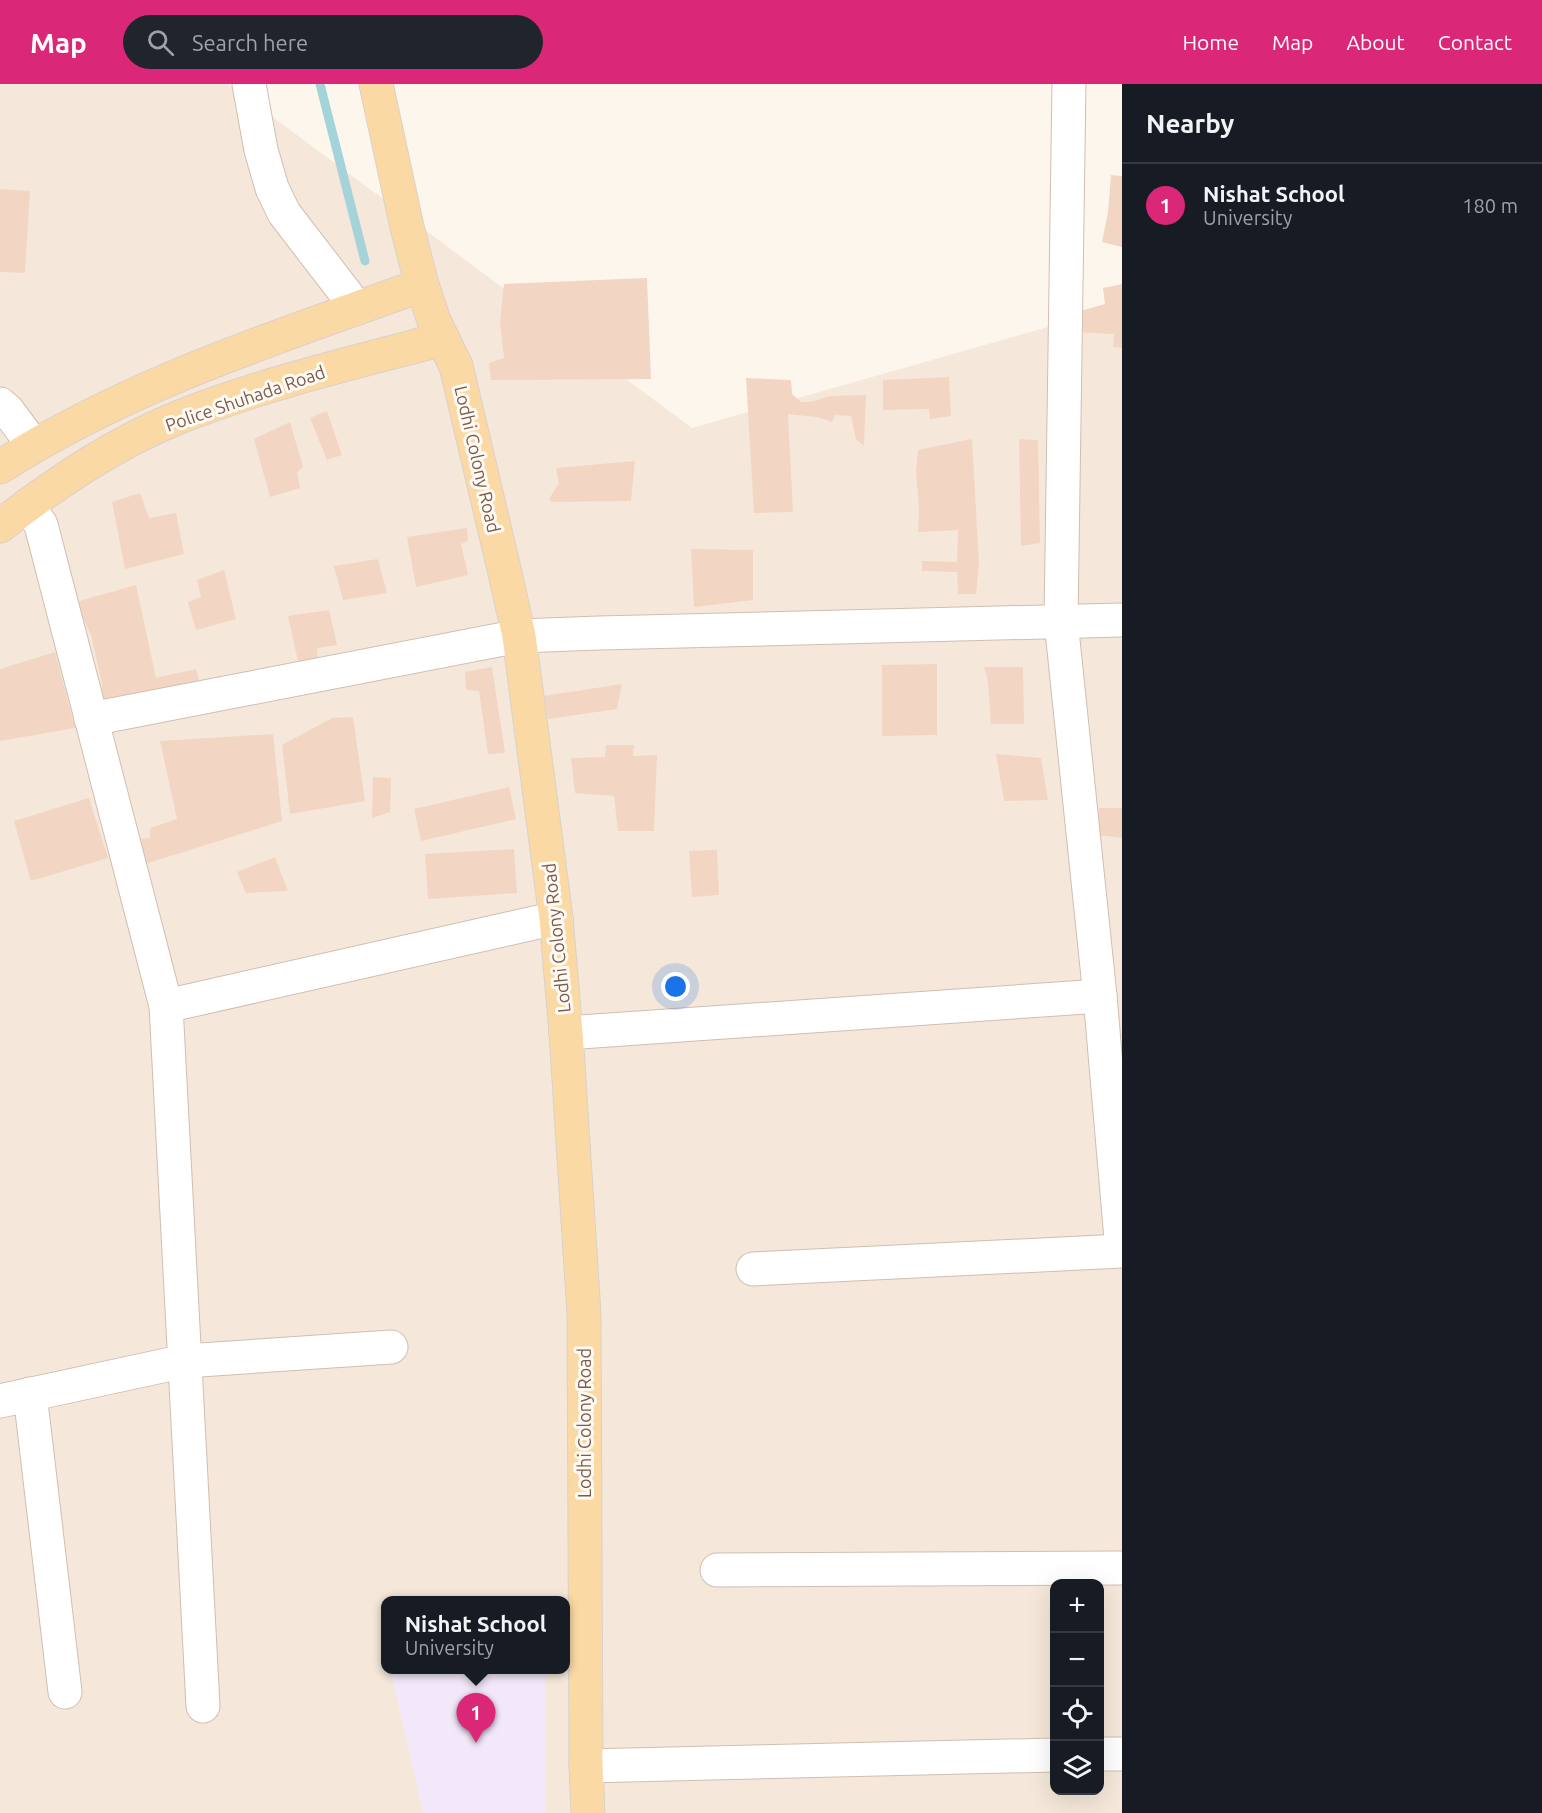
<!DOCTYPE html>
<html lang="en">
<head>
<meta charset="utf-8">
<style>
  body { margin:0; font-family:Ubuntu,sans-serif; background:#20242c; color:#f1f3f6 }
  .controls { position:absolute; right:18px; bottom:18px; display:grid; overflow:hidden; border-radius:12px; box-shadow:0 6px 24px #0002 }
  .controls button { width:54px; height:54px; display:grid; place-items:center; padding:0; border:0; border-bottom:2px solid #363941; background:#171b24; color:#f1f3f6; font:30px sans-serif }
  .you { position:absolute; left:676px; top:903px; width:21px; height:21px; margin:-15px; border:4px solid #fff; border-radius:50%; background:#1a73e8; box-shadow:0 0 0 9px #1a73e833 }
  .badge { display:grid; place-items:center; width:39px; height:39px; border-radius:50%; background:#db2777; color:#fff; font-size:20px; font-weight:700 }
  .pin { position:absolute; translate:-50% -50px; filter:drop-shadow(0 2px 3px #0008) }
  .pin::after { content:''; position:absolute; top:32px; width:21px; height:18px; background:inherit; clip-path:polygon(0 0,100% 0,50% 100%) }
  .popup { position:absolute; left:381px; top:1512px; width:189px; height:78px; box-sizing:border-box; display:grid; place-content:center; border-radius:12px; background:#171b24; filter:drop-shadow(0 2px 4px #0005); font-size:20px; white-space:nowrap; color:#9ea1a6 }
  .popup b { font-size:22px; color:#f1f3f6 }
  .popup::after { content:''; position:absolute; left:50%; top:100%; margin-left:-12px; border:12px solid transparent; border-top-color:#171b24 }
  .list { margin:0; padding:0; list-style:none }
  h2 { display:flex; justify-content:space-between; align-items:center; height:78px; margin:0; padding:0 24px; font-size:26px }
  h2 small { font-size:20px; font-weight:400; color:#9ea1a6 }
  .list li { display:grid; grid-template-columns:39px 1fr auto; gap:18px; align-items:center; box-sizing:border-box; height:84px; padding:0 24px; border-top:2px solid #363941 }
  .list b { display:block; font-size:22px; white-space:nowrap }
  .list p { margin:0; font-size:20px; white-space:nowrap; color:#9ea1a6 }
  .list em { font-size:20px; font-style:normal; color:#9ea1a6 }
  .icon { flex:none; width:33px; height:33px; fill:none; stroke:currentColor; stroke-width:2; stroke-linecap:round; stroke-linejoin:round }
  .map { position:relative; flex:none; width:1122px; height:1729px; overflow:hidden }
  header { display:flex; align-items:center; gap:36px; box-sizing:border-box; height:84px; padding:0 30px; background:#db2777; color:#fff }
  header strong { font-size:28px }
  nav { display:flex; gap:33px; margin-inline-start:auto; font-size:21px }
  .search { width:420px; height:54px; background:#20242c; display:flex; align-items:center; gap:15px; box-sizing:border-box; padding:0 21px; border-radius:33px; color:#9ea1a6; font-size:22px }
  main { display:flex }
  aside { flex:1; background:#171b24 }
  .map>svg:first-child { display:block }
  .residential { fill:#f5e8da; fill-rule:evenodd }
  .education { fill:#f3e8fa }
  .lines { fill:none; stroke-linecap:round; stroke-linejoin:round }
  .stream { stroke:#a5d3da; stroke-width:9 }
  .building { fill:#f3d5c3 }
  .minor-casing { stroke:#d1beb0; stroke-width:35 }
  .major-casing { stroke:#dad1cd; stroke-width:35 }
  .minor { stroke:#fff; stroke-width:33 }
  .major { stroke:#fbd9a5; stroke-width:33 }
  .labels { text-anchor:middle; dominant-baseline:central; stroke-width:6; stroke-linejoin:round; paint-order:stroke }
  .street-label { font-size:18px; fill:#7a5c4d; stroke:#fffaf3 }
</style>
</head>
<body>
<header>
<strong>Map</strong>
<div class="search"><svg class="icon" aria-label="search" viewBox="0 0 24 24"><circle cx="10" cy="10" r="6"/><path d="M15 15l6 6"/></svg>Search here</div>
<nav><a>Home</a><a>Map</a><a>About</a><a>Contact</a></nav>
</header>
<main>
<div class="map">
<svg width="1122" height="1729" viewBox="0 0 1122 1729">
  <rect width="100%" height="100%" fill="#fdf6ec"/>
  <path class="residential" d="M0 0H228L692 344 1122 222V1729H0ZM1054 1500H1100V1706H1054ZM386 1516H566V1586H386Z"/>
  <polygon class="education" points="411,1586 545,1586 545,1729 423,1729 391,1588"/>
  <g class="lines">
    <polyline class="stream" points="320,0 365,177"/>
  </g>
  <g class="building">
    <polygon points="1111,91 1122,92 1122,163 1102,158 1108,128"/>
    <polygon points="0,105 30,107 25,189 0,188"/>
    <polygon points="647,194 651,295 491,296 489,279 504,274 500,238 504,200"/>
    <polygon points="1122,200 1122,264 1113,263 1114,250 1077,248 1077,228 1105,220 1103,204"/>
    <polygon points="949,293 951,332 930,335 929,325 883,326 883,296"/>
    <polygon points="746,294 791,296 792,310 801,318 810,318 830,312 866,311 864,362 856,355 851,332 835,331 832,338 817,333 788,330 793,428 754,429"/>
    <polygon points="327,327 342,371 327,376 310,334"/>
    <polygon points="290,338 303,383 297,388 300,404 270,413 254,355"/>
    <polygon points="972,355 979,480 976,510 958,510 957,488 922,487 922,477 957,478 958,446 918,448 919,425 916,388 918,366"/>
    <polygon points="1019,355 1038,356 1040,459 1021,462"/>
    <polygon points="635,377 631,417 552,418 549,415 559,399 556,384"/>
    <polygon points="140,409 149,434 176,429 184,470 125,485 112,418"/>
    <polygon points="467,444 468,457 461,460 468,491 416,503 407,453"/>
    <polygon points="691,465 753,466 753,516 694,523"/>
    <polygon points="378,475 387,509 343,516 334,482"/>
    <polygon points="224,486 236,535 196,546 188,518 201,513 197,496"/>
    <polygon points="136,501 156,594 196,585 201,606 102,626 102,600 91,551 76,518"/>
    <polygon points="329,526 337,561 317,564 318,580 299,582 288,532"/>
    <polygon points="55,568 75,644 0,657 0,585"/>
    <polygon points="937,580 937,651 882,652 882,581"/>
    <polygon points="492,583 505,669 488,670 479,607 466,606 465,588"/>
    <polygon points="984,583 1023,583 1024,640 991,640 988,598"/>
    <polygon points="622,600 617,625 548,635 544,612"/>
    <polygon points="353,633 365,717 290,730 282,661 332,634"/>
    <polygon points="273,650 282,737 145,780 138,755 150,754 150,744 177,735 160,657"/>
    <polygon points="606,661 634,661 633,672 657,671 654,747 618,747 614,712 575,709 571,674 605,673"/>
    <polygon points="996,670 1041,674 1048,716 1004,717"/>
    <polygon points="373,693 391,694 390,728 372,734"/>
    <polygon points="509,703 516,735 421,757 414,725"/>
    <polygon points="89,714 108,774 31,797 14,737"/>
    <polygon points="1099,724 1122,724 1122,754 1098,751"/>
    <polygon points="514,765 517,809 428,815 425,770"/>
    <polygon points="717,766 719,811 692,813 689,767"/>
    <polygon points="275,773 288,807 246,809 237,788"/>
  </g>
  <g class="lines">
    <g class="minor-casing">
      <g id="minor">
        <polyline points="249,0 261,66 272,104 284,129 357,224"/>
        <polyline points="1069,0 1061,537 1100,912 1122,1166"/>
        <polyline points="0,320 8,327 34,362"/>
        <polyline points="28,421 41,441 166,922 203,1622"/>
        <polyline points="91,635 519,552 599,549 1122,536"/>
        <polyline points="166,922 556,834"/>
        <polyline points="566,949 1100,912"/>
        <polyline points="753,1185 1122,1167"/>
        <polyline points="30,1310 65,1608"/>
        <polyline points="0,1317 185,1277 391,1263"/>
        <polyline points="717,1486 1122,1484"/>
        <polyline points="1100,1670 1122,1670"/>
        <polyline points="586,1682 1054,1671"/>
      </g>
    </g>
    <g class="major-casing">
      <g id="major">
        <polyline points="376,0 407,143 422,201 434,237 456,282 505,489 519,552 556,834 566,949 584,1230 586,1682 588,1729"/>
        <path d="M0 383C129 300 278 253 422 201"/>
        <path d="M0 442C56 399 116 358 182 332 266 299 356 278 443 255"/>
      </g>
    </g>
    <use href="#minor" class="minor"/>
    <use href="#major" class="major"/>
  </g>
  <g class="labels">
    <g class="street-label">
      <text transform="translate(245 314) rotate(-19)">Police Shuhada Road</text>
      <text transform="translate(478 375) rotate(77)">Lodhi Colony Road</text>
      <text transform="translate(556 854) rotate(-96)">Lodhi Colony Road</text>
      <text transform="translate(584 1339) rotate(-90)">Lodhi Colony Road</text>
    </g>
  </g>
</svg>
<div class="controls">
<button>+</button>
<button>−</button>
<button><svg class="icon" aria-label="locate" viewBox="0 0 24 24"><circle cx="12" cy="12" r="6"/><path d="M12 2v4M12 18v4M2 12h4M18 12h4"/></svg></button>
<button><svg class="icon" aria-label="layers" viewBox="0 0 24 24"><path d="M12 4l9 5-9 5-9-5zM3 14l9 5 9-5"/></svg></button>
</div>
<div class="you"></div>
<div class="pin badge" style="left:476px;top:1659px">1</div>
<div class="popup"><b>Nishat School</b>University</div>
</div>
<aside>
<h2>Nearby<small></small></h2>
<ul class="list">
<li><span class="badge">1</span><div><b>Nishat School</b><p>University</p></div><em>180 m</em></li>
</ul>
</aside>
</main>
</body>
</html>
